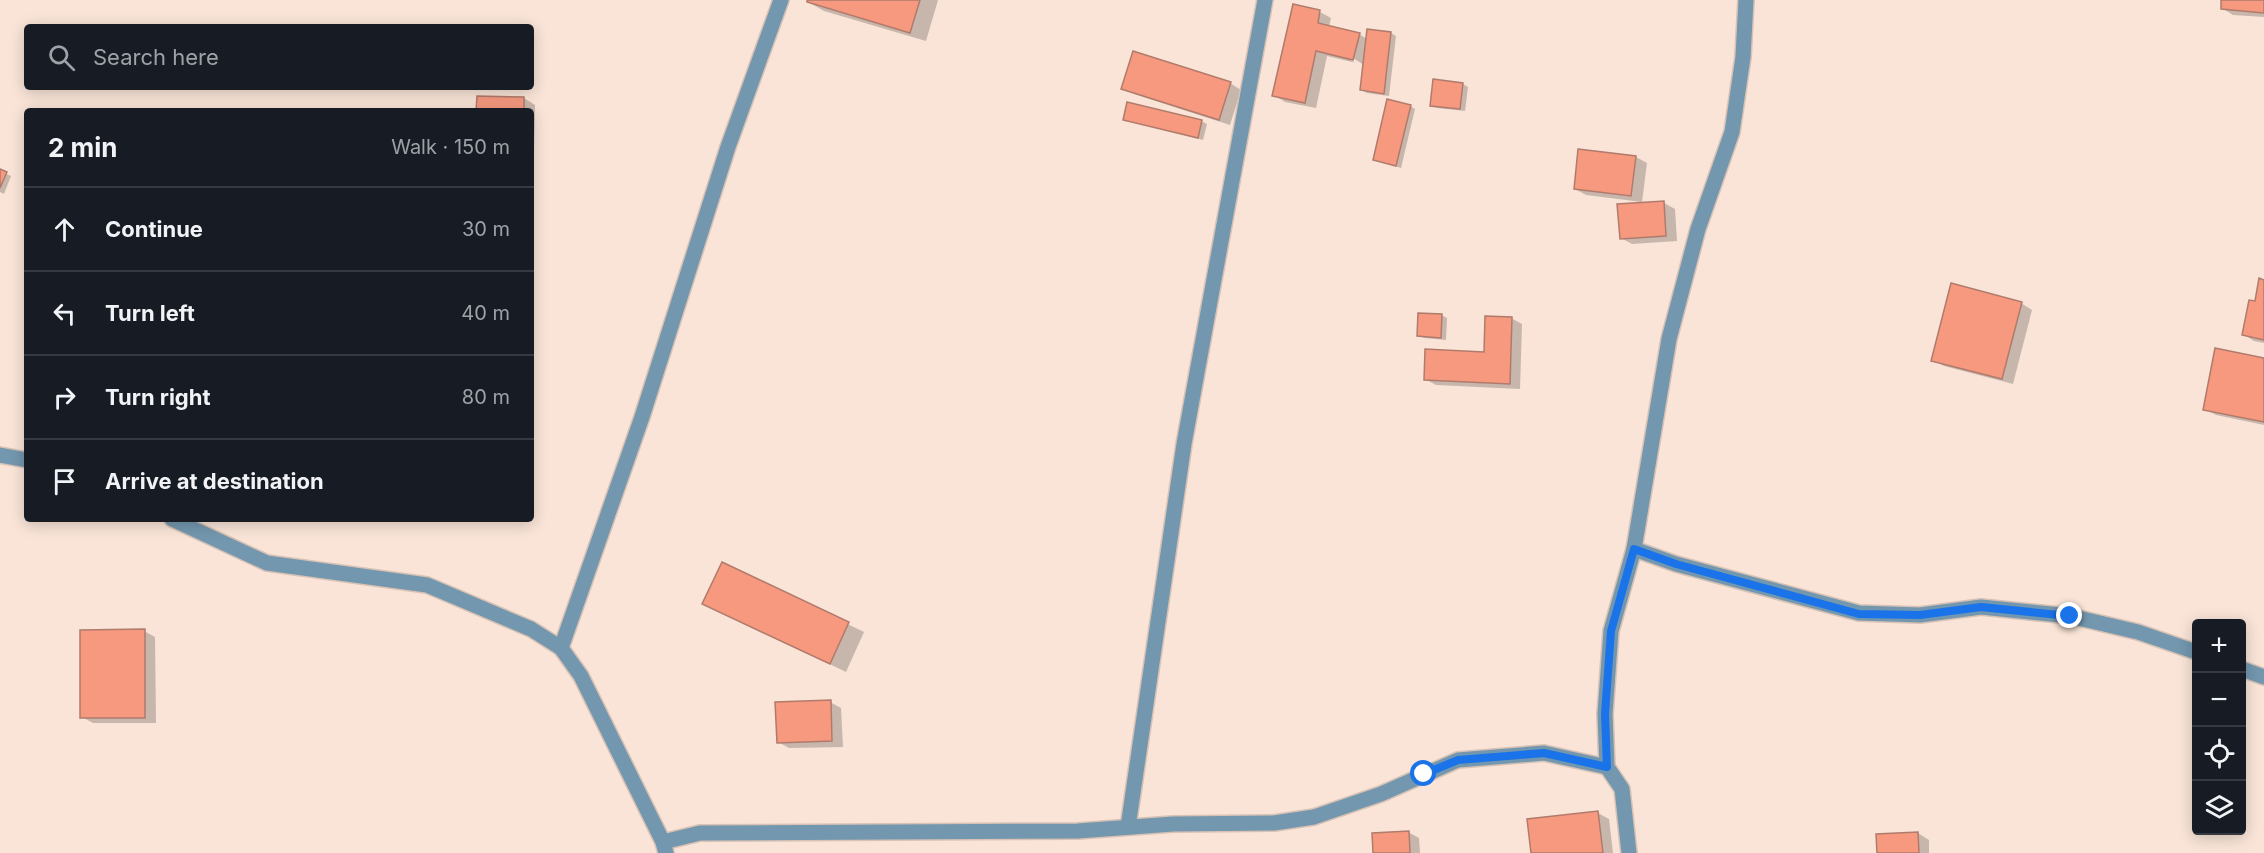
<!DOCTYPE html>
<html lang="en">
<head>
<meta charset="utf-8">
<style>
  body { margin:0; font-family:Inter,sans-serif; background:#20242c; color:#f1f3f6 }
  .controls { position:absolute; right:18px; bottom:18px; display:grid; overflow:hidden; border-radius:6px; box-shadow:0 3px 15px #0003 }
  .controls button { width:54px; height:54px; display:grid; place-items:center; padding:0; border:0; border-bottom:2px solid #363941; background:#171b24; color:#f1f3f6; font:30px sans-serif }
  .stop { position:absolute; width:18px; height:18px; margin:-14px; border:4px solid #1a73e8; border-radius:50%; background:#fff }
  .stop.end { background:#1a73e8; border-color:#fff; box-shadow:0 2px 6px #0008 }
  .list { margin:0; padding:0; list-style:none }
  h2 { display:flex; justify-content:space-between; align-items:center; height:78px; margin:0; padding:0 24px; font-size:26px }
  h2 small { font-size:20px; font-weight:400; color:#9ea1a6 }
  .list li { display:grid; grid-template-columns:39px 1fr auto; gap:18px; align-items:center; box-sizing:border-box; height:84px; padding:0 24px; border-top:2px solid #363941 }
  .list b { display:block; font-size:22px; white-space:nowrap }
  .list em { font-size:20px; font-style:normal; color:#9ea1a6 }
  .icon { flex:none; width:33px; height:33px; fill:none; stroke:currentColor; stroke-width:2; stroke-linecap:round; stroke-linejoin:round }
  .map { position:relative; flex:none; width:2264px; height:853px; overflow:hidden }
  .search { position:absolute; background:#171b24; box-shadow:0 3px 15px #0003; left:24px; top:24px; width:510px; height:66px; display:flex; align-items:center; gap:15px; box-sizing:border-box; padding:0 21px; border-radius:6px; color:#9ea1a6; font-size:22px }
  .panel { position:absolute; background:#171b24; box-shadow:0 3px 15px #0003; left:24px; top:108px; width:510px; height:414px; border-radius:6px }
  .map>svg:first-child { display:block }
  .shadow { fill:#0003 }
  .building { fill:#f6997f; stroke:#b17b6c; stroke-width:1.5 }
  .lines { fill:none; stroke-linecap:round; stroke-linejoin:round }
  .minor-casing { stroke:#d7c2b5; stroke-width:18 }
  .minor { stroke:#7397ae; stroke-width:15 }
  .route { stroke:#1a73e8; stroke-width:8 }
</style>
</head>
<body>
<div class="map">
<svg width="2264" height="853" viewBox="0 0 2264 853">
  <rect width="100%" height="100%" fill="#f9e4d7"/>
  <g class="shadow">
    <polygon points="809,0 938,0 926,41 824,11 808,2"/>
    <polygon points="2223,0 2264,0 2264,17 2233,15 2222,8"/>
    <polygon points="1294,6 1320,12 1331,18 1329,27 1359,34 1367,39 1368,31 1391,33 1396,36 1389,96 1367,93 1361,90 1364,65 1348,55 1346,58 1356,63 1327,56 1316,108 1285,102 1274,95"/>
    <polygon points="1230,83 1241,90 1230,125 1134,94 1123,88"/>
    <polygon points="1463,84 1468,87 1465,111 1437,108 1432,105"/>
    <polygon points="524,98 535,105 534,153 531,153 531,111 478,111"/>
    <polygon points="1410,106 1415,109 1401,168 1375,160"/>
    <polygon points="1124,119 1201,121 1207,124 1203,140"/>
    <polygon points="1636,157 1647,163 1642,202 1586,195 1575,189"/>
    <polygon points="0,171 11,176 4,194 0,192"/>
    <polygon points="1664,203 1675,209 1677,241 1632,244 1621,238"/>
    <polygon points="2264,281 2264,343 2254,341 2243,334"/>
    <polygon points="2021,303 2032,310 2013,384 1944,366 1933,360"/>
    <polygon points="1441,315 1447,318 1446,340 1424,338 1418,335"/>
    <polygon points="1511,318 1522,324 1520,389 1436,385 1425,379 1485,354"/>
    <polygon points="2264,360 2264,425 2216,415 2205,409"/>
    <polygon points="723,564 864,632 846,672 704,603"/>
    <polygon points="144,631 155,637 156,723 93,723 82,717"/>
    <polygon points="830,702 841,708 843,747 789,748 778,742"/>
    <polygon points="1598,813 1609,819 1613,853 1533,853"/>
    <polygon points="1408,832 1419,838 1420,853 1374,853"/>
    <polygon points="1918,833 1929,840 1929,853 1879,853"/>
  </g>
  <g class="building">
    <polygon points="807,0 920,0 910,33 807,2"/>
    <polygon points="2221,0 2264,0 2264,13 2221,9"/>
    <polygon points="1293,4 1320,10 1318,23 1360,33 1353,60 1316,51 1305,103 1272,96"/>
    <polygon points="1367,29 1391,32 1384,94 1360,90"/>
    <polygon points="1133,51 1231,82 1219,120 1121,89"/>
    <polygon points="1433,79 1463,83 1460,109 1430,106"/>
    <polygon points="477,96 524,97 524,111 476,111"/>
    <polygon points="1387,99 1411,105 1396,166 1373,160"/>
    <polygon points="1127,102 1202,120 1198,138 1123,120"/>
    <polygon points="1578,149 1636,156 1631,196 1574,189"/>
    <polygon points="0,169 7,172 0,188"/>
    <polygon points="1664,201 1666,236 1620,239 1617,204"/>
    <polygon points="2259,278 2264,280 2264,340 2242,335 2249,300 2255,301"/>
    <polygon points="1951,283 2022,302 2002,379 1931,361"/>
    <polygon points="1418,313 1442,314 1441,338 1417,336"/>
    <polygon points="1485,316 1512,317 1510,384 1424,380 1425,349 1484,352"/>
    <polygon points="2215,348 2264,358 2264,422 2203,410"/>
    <polygon points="722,562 849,622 830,664 702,604"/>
    <polygon points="145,629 145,718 80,718 80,630"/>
    <polygon points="831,700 832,741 777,743 775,702"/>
    <polygon points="1598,811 1603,853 1531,853 1527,819"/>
    <polygon points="1409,831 1410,853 1373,853 1372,833"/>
    <polygon points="1918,832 1919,853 1877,853 1876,834"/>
  </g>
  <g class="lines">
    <g class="minor-casing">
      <g id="minor">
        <polyline points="0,455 27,460"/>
        <polyline points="172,519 267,563 427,585 531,629 561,648 581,676 663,842 666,853"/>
        <polyline points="1634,549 1676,564 1859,613 1920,615 1981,607 2070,616 2138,632 2196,652"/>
        <polyline points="561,648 642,417 728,147 781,0"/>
        <polyline points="2242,669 2264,677"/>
        <polyline points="1128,827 1184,444 1265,0"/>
        <polyline points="663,842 700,833 1078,831 1173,824 1274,823 1314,817 1381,794 1458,760 1544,753 1607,767"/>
        <polyline points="1629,853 1622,789 1607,767 1605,714 1611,631 1634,549 1669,339 1698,229 1732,132 1743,57 1746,0"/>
      </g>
    </g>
    <use href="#minor" class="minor"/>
  </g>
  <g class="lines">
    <polyline class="route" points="1424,774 1458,760 1544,753 1607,767 1605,714 1611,631 1634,549 1676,564 1859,614 1920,615 1981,607 2070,616"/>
  </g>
</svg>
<div class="controls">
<button>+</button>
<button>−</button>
<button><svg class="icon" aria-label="locate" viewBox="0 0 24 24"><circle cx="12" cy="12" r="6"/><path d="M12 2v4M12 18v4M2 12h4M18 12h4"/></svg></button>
<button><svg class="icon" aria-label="layers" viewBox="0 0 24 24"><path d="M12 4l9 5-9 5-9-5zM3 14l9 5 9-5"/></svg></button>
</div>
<div class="stop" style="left:1424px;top:774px"></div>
<div class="stop end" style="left:2070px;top:616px"></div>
<div class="search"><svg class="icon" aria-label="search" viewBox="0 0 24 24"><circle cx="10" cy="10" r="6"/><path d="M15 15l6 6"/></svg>Search here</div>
<section class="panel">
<h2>2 min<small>Walk · 150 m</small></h2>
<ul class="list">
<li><svg class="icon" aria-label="ahead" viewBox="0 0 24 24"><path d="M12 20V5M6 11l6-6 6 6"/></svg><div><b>Continue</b></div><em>30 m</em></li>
<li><svg class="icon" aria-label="left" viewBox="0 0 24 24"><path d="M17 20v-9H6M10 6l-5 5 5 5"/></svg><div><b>Turn left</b></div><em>40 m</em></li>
<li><svg class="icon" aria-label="right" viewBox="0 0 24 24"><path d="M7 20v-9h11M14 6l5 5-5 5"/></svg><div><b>Turn right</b></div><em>80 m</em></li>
<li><svg class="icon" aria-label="arrive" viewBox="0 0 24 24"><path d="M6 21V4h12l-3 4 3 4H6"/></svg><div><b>Arrive at destination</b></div></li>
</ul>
</section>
</div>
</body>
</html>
